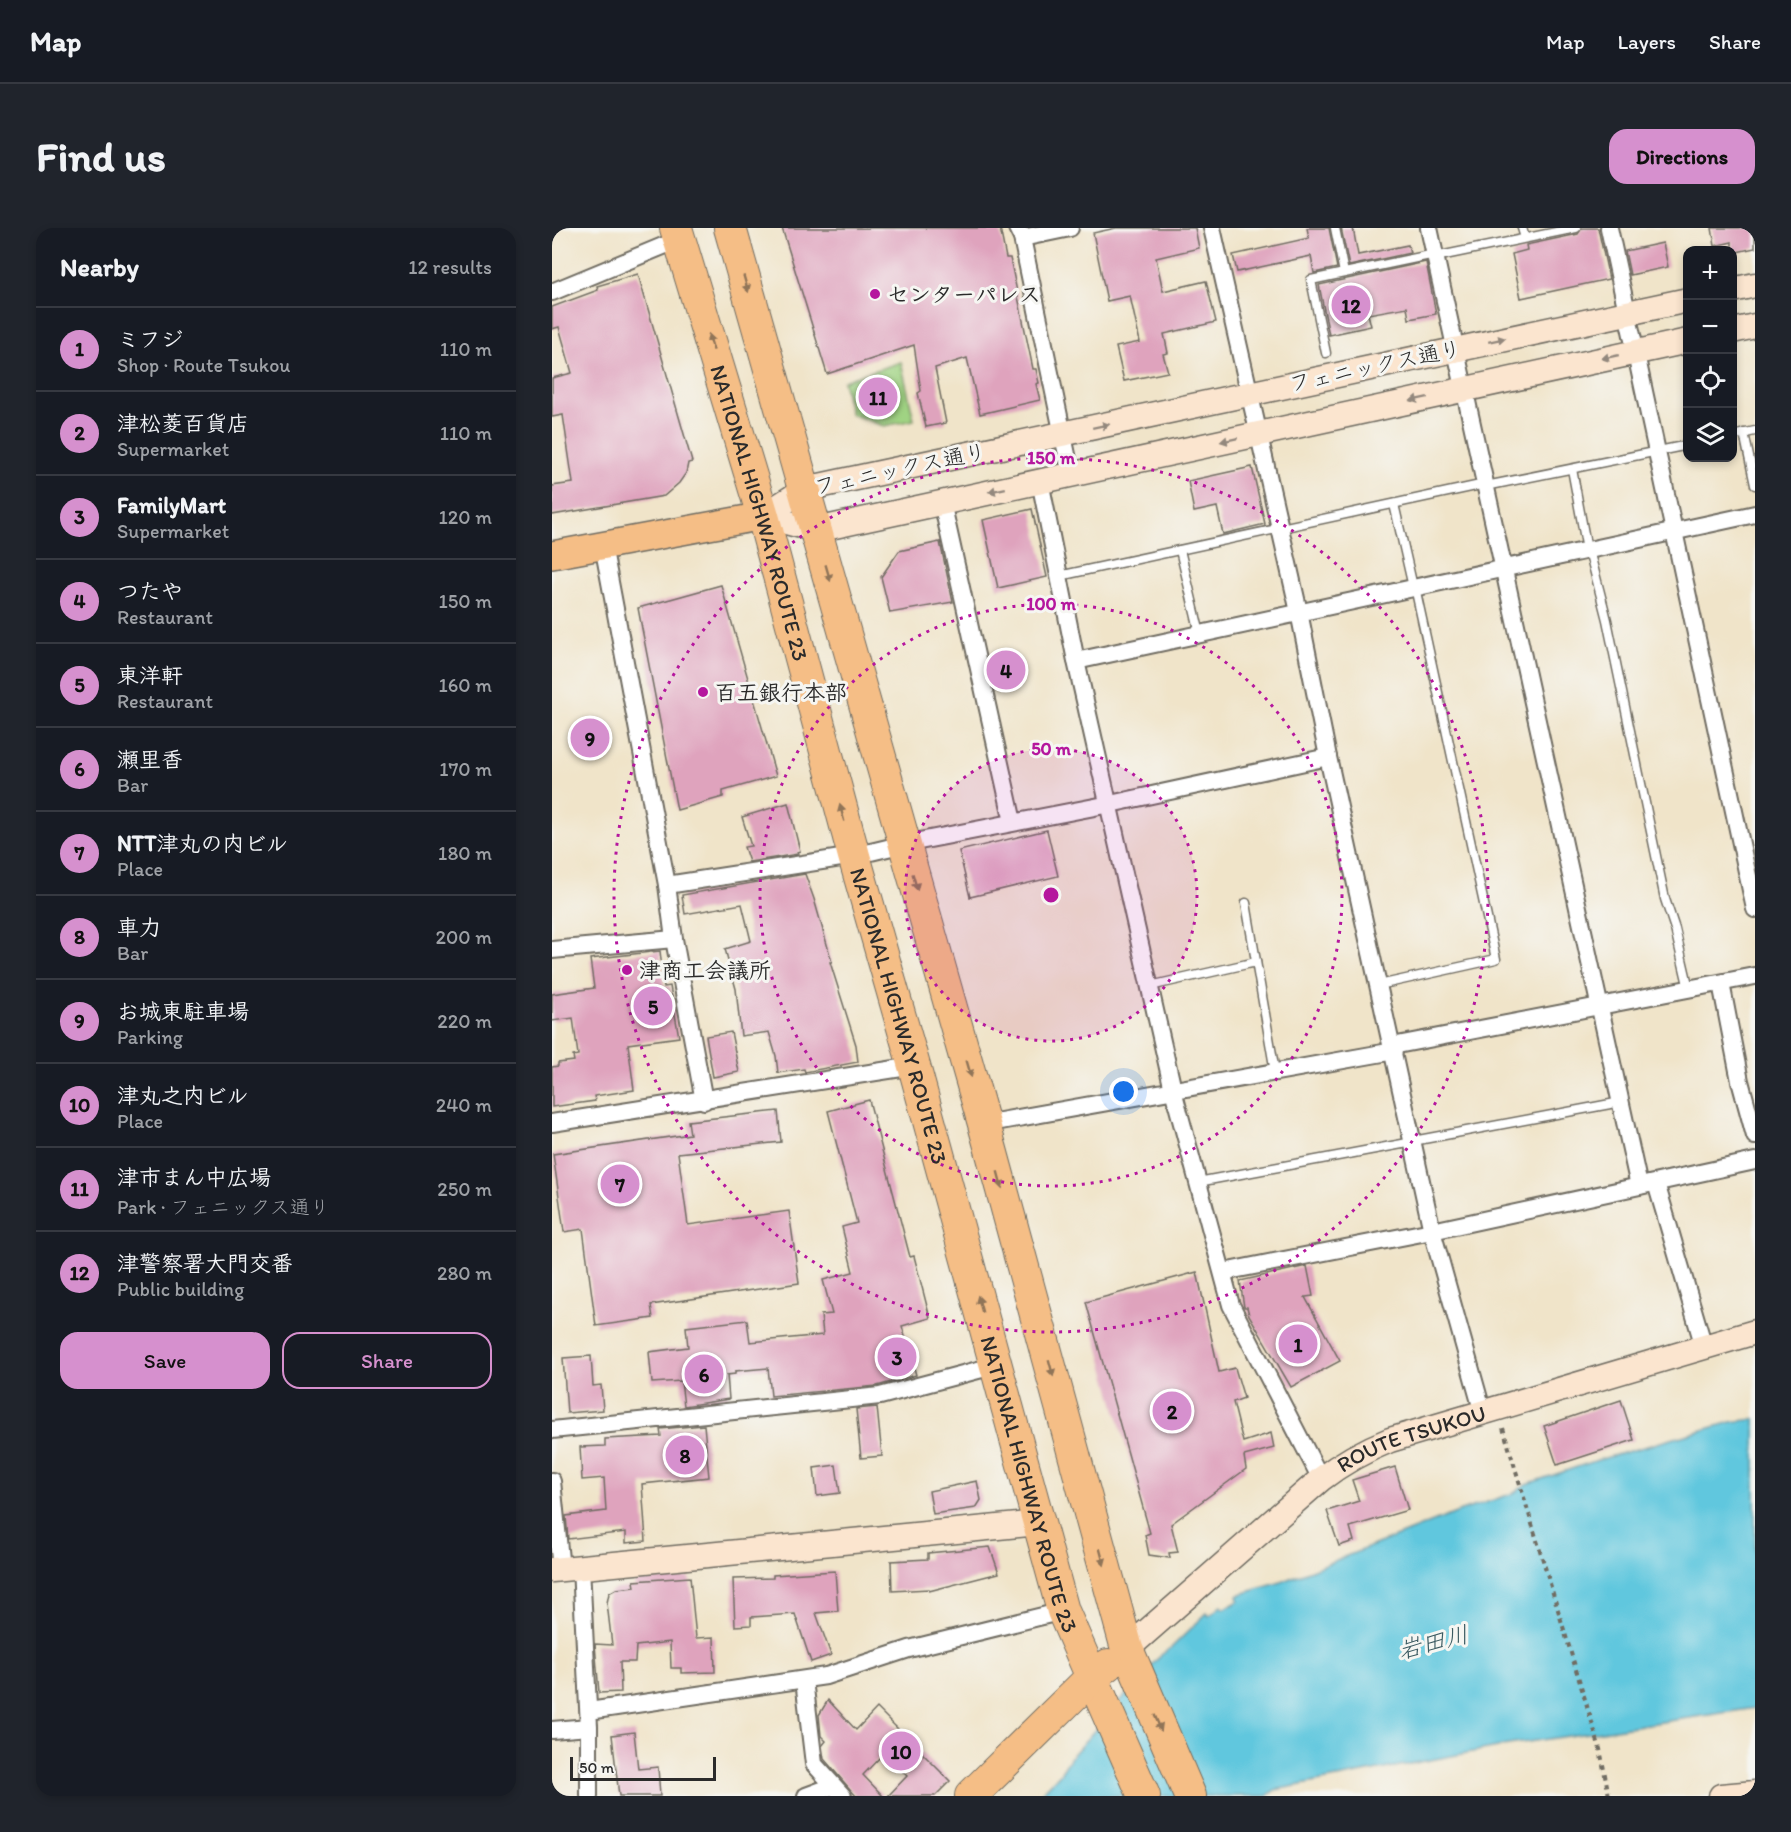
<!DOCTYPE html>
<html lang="en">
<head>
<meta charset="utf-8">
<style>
  body { margin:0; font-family:Itim,"Klee One",sans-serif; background:#20242c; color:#f1f3f6 }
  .controls { position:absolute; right:18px; top:18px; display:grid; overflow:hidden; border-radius:12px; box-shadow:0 3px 9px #0003 }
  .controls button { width:54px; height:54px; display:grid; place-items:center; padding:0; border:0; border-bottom:2px solid #363941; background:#171b24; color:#f1f3f6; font:30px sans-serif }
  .scale { position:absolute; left:18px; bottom:15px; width:146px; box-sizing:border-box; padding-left:6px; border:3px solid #2b2b2b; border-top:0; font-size:16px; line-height:21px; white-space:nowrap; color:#2b2b2b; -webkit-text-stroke:4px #f6f6f2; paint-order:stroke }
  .you { position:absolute; left:572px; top:864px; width:21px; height:21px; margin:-15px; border:4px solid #fff; border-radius:50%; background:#1a73e8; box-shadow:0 0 0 9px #1a73e833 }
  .badge { display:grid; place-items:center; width:39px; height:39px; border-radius:50%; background:#d690ce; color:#111; font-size:20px; font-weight:700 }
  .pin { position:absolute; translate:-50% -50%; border:3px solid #fff; box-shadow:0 2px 6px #0006 }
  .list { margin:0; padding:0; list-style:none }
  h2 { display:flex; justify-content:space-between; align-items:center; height:78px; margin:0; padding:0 24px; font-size:26px }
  h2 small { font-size:20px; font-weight:400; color:#9ea1a6 }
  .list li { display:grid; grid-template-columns:39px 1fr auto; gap:18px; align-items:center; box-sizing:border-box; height:84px; padding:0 24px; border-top:2px solid #363941 }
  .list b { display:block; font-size:22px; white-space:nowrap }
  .list p { margin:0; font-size:20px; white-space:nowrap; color:#9ea1a6 }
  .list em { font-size:20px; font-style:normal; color:#9ea1a6 }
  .actions { display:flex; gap:12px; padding:18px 24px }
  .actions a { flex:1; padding:14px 0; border:2px solid #d690ce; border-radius:18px; text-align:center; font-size:21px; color:#d690ce }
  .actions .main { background:#d690ce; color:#111 }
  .icon { flex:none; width:33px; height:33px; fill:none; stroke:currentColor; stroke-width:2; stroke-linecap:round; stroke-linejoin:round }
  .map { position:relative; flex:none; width:1203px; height:1568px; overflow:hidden; border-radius:18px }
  header { display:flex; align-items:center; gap:36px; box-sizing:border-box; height:84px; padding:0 30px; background:#171b24; border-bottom:2px solid #363941 }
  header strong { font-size:28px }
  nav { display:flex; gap:33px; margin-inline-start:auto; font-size:21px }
  .intro { display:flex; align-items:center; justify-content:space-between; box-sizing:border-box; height:144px; padding:0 36px }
  h1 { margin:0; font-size:42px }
  .button { padding:15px 27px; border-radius:18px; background:#d690ce; color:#111; font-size:21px; font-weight:700 }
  main { display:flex; gap:36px; padding:0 36px }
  aside { flex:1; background:#171b24; border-radius:18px; box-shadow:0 3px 9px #0003 }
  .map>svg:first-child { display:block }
  .green { fill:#a0d383; stroke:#667f57; stroke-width:1.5 }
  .water { fill:#61c7de; stroke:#467984; stroke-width:1.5 }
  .building { fill:#dfa3bd }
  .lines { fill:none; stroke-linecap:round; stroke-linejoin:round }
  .lane-casing { stroke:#706c62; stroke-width:11 }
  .street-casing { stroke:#706c62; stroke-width:20 }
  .secondary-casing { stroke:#706c62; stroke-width:27 }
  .primary-casing { stroke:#706c62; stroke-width:30 }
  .highway-casing { stroke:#706c62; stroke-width:34 }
  .path { stroke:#706c62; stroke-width:4; stroke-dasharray:4.5 4.5; stroke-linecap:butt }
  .lane { stroke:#fff; stroke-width:8 }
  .street { stroke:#fff; stroke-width:16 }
  .secondary { stroke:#fbe5cf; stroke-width:24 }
  .primary { stroke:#f5be86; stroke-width:27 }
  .highway { stroke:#f5be86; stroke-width:32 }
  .oneway { fill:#907458 }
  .oneway2 { fill:#93887d }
  .ring { fill:none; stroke:#b5179e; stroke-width:3; stroke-dasharray:3 6 }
  .poi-dot { fill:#b5179e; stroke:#f6f6f2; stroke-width:2 }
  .labels { text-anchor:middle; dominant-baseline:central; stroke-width:6; stroke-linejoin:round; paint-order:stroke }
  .poi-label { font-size:22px; font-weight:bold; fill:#2b2b2b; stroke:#f6f6f2; text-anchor:start }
  .street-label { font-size:22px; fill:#2b2b2b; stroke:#f6f6f2 }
  .water-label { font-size:24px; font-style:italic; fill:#3b5a61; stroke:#f6f6f2 }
  .centre { fill:#b5179e; stroke:#f6f6f2; stroke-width:3 }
  .ring-label { font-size:18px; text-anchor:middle; font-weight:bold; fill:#b5179e; stroke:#f6f6f2; stroke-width:6; stroke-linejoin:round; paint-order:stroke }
</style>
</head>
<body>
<header>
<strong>Map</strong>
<nav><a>Map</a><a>Layers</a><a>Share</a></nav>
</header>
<div class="intro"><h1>Find us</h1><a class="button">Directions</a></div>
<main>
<aside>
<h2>Nearby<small>12 results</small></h2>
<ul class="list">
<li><span class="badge">1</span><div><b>ミフジ</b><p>Shop · Route Tsukou</p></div><em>110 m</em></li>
<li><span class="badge">2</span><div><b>津松菱百貨店</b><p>Supermarket</p></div><em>110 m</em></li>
<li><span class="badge">3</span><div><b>FamilyMart</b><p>Supermarket</p></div><em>120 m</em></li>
<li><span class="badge">4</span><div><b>つたや</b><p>Restaurant</p></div><em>150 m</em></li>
<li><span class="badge">5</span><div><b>東洋軒</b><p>Restaurant</p></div><em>160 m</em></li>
<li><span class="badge">6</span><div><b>瀬里香</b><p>Bar</p></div><em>170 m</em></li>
<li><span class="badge">7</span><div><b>NTT津丸の内ビル</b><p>Place</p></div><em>180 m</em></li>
<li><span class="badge">8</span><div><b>車力</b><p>Bar</p></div><em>200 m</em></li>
<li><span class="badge">9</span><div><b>お城東駐車場</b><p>Parking</p></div><em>220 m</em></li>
<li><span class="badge">10</span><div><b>津丸之内ビル</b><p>Place</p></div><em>240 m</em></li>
<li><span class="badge">11</span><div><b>津市まん中広場</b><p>Park · フェニックス通り</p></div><em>250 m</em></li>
<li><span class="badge">12</span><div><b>津警察署大門交番</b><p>Public building</p></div><em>280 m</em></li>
</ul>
<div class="actions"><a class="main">Save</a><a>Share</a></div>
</aside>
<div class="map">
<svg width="1203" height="1568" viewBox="0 0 1203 1568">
  <rect width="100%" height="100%" fill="#f6f6f2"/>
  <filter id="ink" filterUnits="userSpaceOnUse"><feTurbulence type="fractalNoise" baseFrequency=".0167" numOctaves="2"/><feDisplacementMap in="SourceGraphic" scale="12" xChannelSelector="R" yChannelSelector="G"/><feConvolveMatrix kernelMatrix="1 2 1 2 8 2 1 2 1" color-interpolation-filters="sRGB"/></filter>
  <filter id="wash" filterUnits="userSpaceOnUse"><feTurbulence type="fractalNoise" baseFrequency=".008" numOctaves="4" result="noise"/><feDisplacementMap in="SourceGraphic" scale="24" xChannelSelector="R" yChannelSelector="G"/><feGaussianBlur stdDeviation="1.35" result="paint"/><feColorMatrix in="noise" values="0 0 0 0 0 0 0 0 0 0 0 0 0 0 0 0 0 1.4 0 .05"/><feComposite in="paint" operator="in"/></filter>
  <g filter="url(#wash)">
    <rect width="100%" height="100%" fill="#f0e4c9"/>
    <polygon class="green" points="349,134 362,192 332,198 299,186 291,153"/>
    <polygon class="water" points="1203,1191 1203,1480 956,1517 723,1562 715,1568 486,1568 508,1546 519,1529 609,1427 619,1420 655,1385 657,1388 669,1378 672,1381 687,1373 685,1369 689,1366 726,1355 909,1283 962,1265 975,1256 1046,1232 1179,1194"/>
    <g id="blocks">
      <g class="building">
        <polygon points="230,0 448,0 454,30 458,30 481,141 484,141 487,155 484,156 488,172 428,186 415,130 383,140 394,195 374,199 366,165 369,163 362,117 275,146"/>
        <polygon points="564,0 643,0 647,20 604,30 611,63 654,53 664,94 612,106 616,125 611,126 616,144 572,153 564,119 588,114 578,68 555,73 541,5"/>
        <polygon points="755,0 777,0 785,40 762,45 759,28 685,44 681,27 757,10"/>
        <polygon points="789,0 801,0 806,27 856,17 858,25 797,38"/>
        <polygon points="1030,0 1046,0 1057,51 969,70 960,26 975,22 974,17 1026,6"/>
        <polygon points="1160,0 1203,0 1203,20 1180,25 1180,14 1163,18"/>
        <polygon points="1111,15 1116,39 1078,47 1073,23"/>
        <polygon points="874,34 884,86 857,91 855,79 816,86 819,98 777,107 767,57"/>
        <polygon points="86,46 140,234 136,235 134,245 127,255 112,268 0,287 0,258 21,255 11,187 0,189 0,150 20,145 7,99 0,101 0,79 46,62 45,58"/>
        <polygon points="700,239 713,296 671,306 665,279 642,284 636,253"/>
        <polygon points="480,281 495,349 446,360 431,292"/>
        <polygon points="388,314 401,374 338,385 329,349 347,323"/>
        <polygon points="169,357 224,548 171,563 171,569 125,582 86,380"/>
        <polygon points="236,575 248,623 245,624 246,626 197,634 192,619 199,618 190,589"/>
        <polygon points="495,602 506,648 418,669 407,623"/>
        <polygon points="253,646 262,671 280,734 278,734 304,817 306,834 253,844 252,841 226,845 224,828 217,804 189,808 184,761 173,721 199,713 190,676 133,686 130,667"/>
        <polygon points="108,723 112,759 118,758 127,809 76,816 82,862 42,868 43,873 0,879 0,839 6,838 6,835 22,833 21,828 26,827 21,790 0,793 0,766 42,760 38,731"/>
        <polygon points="179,804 187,844 161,849 154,808"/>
        <polygon points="317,872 358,1029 362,1028 378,1090 350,1098 364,1147 325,1158 219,1168 216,1140 183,1143 183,1146 175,1147 177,1171 132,1178 129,1153 100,1155 97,1124 136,1119 134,1099 195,1092 198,1114 271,1107 269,1087 280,1086 271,1052 301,1044 290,999 305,995 276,883"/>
        <polygon points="226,883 229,914 126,925 136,997 237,983 247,1055 99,1077 101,1090 44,1098 31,1001 12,1004 1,926 138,906 136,893"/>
        <polygon points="755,1038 761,1068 753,1069 788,1133 739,1159 697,1087 695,1079 692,1079 688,1053"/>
        <polygon points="645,1044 667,1144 683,1140 692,1170 681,1174 691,1214 719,1205 722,1220 692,1228 694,1241 619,1296 626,1324 617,1325 618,1330 597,1327 593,1307 598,1305 534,1074"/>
        <polygon points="39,1128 41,1158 49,1157 51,1182 15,1185 11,1130"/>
        <polygon points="1069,1172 1082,1212 1005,1237 992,1198"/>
        <polygon points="325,1179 330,1228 309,1230 304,1181"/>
        <polygon points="152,1197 157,1249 90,1256 94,1313 74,1315 74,1304 16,1311 14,1288 54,1283 52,1250 30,1252 28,1219 53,1218 53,1211 109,1208 108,1201"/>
        <polygon points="284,1237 288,1265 265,1268 262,1240"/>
        <polygon points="843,1239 856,1282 798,1299 802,1313 787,1318 775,1283 807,1273 800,1252"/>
        <polygon points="425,1253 429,1272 424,1280 381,1286 377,1263"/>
        <polygon points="438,1319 447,1345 377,1363 377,1361 340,1363 339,1333 376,1331 376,1325"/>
        <polygon points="283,1343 286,1383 264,1385 279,1427 259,1434 243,1386 199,1389 199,1397 183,1398 181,1351 221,1350 221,1347"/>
        <polygon points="138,1349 144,1410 162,1409 163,1444 129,1445 129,1440 119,1440 118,1414 84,1418 83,1434 68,1434 69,1464 47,1465 43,1416 60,1417 55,1375 57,1365 64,1361 83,1359 82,1353"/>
        <polygon points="276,1472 304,1502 325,1480 398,1553 383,1568 336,1568 355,1548 332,1525 311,1547 331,1568 304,1568 272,1531 270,1518 274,1513 269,1508 267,1487"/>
        <polygon points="82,1504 86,1541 106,1539 108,1568 67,1568 60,1507"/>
      </g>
    </g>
  </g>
  <g filter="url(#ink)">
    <use href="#blocks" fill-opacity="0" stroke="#706c62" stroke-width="1.5"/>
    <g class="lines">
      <g class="lane-casing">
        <g id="lane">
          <polyline points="783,0 792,45"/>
          <polyline points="970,0 973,10"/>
          <polyline points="883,29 1024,0"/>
          <polyline points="774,125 759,52 883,26"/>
          <polyline points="1192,205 1203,257"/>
          <polyline points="1180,208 1203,203"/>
          <polyline points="1020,241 1035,322"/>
          <polyline points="934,258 1136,217"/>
          <polyline points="842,276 861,359"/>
          <polyline points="628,322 648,406"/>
          <polyline points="1037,322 1055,392 1113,671 1123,701 1137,761"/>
          <polyline points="507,348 933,256"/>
          <polyline points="694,675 723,844"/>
          <polyline points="827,757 944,731 863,359"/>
          <polyline points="598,758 704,734"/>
          <polyline points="861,913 1069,874"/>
          <polyline points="646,954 861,914"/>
        </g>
      </g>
      <g class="street-casing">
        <g id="street">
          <polyline points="465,0 470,10 519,246"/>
          <polyline points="660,0 747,384 776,529 880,1003 931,1185"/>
          <polyline points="877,0 1087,958"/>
          <polyline points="1057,0 1203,681"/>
          <polyline points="470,10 518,0"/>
          <polyline points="0,64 128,11"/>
          <polyline points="488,253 524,433 621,862 679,1077 769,1251"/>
          <polyline points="390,274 461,594"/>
          <polyline points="51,317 115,657 122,711 152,873"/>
          <polyline points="524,433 1203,286"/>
          <polyline points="115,657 302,628 352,616 558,576 776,529"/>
          <polyline points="0,722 122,711"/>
          <polyline points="1169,755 1188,853 1203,908"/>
          <polyline points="840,818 1203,748"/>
          <polyline points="0,895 362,838"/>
          <polyline points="432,896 842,823"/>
          <polyline points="1104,955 1152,1119"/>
          <polyline points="671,1044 880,1003 1203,933"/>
          <polyline points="0,1202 328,1168 445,1137"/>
          <polyline points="0,1253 9,1341"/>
          <polyline points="29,1339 37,1499 37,1568"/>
          <polyline points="252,1452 262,1536 291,1568"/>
          <polyline points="37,1483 274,1448 357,1421 511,1383"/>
          <polyline points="0,1502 37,1499"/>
          <polyline points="254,1568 281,1558"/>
        </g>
      </g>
      <g class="secondary-casing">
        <g id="secondary">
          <polyline points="1180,62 1203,57"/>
          <polyline points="1180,103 1203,98"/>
          <polyline points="211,288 253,261 1136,72"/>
          <polyline points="211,288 264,302 1136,113"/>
          <polyline points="0,1342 487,1295"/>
          <path id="s1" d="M575 1421 769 1251C791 1234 813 1222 838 1212L1203 1104"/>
          <polyline points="1169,1568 1203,1565"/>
        </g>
      </g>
      <g class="primary-casing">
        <polyline id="primary" points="0,327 211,288"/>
      </g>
      <g class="highway-casing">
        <g id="highway">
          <path id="s2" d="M124 0 211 288 302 628 362 838 511 1383 592 1568"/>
          <polyline points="178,0 432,896 575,1421 638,1568"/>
          <polyline points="419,1568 540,1449 556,1437"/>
        </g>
      </g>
      <polyline class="path" points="951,1200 1048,1521 1057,1568"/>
      <use href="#lane" class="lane"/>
      <use href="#street" class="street"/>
      <use href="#secondary" class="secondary"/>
      <use href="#primary" class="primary"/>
      <use href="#highway" class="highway"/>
    </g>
    <defs><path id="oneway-solid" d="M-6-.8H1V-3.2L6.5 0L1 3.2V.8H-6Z" transform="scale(1.5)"/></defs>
    <g class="oneway">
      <use href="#oneway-solid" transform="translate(194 56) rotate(74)"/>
      <use href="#oneway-solid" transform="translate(159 114) rotate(-107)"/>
      <use href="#oneway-solid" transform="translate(276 345) rotate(74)"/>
      <use href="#oneway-solid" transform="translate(290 585) rotate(-105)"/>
      <use href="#oneway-solid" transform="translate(363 654) rotate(74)"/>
      <use href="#oneway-solid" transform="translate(417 841) rotate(74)"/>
      <use href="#oneway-solid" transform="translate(448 952) rotate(75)"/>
      <use href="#oneway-solid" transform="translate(428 1076) rotate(-105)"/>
      <use href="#oneway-solid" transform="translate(499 1140) rotate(75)"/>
      <use href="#oneway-solid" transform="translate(550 1329) rotate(75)"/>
      <use href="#oneway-solid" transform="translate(606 1495) rotate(67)"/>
    </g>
    <g class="oneway2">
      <use href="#oneway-solid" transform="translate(945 112) rotate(-12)"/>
      <use href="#oneway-solid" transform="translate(1058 129) rotate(168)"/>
      <use href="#oneway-solid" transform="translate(867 171) rotate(168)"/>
      <use href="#oneway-solid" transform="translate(549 198) rotate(-12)"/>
      <use href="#oneway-solid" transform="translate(677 212) rotate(168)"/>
      <use href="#oneway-solid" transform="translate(445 262) rotate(168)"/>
    </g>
  </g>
  <circle cx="499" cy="667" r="146" fill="#b5179e" fill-opacity=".12"/>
  <g class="ring">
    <circle cx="499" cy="667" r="146"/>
    <circle cx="499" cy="667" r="291"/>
    <circle cx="499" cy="667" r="437"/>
  </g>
  <g class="poi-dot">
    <circle cx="323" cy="66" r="6"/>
    <circle cx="151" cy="464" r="6"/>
    <circle cx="75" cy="742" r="6"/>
  </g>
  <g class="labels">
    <g class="poi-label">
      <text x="335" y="66">センターパレス</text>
      <text x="163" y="464">百五銀行本部</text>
      <text x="87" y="742">津商工会議所</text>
    </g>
    <g class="street-label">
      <text transform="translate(823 138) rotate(-12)">フェニックス通り</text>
      <text transform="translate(348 241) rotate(-12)">フェニックス通り</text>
      <text stroke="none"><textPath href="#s2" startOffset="297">NATIONAL HIGHWAY ROUTE 23</textPath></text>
      <text stroke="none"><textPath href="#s2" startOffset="819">NATIONAL HIGHWAY ROUTE 23</textPath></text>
      <text stroke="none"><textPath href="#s1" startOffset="358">ROUTE TSUKOU</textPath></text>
      <text stroke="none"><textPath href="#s2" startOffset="1305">NATIONAL HIGHWAY ROUTE 23</textPath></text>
    </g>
    <g class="water-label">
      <text transform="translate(881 1414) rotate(-14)">岩田川</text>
    </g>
  </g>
  <circle cx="499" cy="667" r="9" class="centre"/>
  <g class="ring-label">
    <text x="499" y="236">150 m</text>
    <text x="499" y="382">100 m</text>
    <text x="499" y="527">50 m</text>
  </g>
</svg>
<div class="controls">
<button>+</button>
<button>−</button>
<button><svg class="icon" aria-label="locate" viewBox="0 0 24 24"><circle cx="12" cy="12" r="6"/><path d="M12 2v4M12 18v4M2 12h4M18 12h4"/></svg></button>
<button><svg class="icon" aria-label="layers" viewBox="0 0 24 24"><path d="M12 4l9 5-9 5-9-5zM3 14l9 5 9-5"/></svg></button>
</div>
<div class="scale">50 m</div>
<div class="you"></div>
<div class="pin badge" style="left:746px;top:1116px">1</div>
<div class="pin badge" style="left:620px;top:1183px">2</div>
<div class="pin badge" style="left:345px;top:1129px">3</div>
<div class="pin badge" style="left:454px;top:442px">4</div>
<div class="pin badge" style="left:101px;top:778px">5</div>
<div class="pin badge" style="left:152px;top:1146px">6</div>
<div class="pin badge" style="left:68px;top:956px">7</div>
<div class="pin badge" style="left:133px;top:1227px">8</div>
<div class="pin badge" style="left:38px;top:510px">9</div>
<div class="pin badge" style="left:349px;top:1523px">10</div>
<div class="pin badge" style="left:326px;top:169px">11</div>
<div class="pin badge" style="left:799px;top:77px">12</div>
</div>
</main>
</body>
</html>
